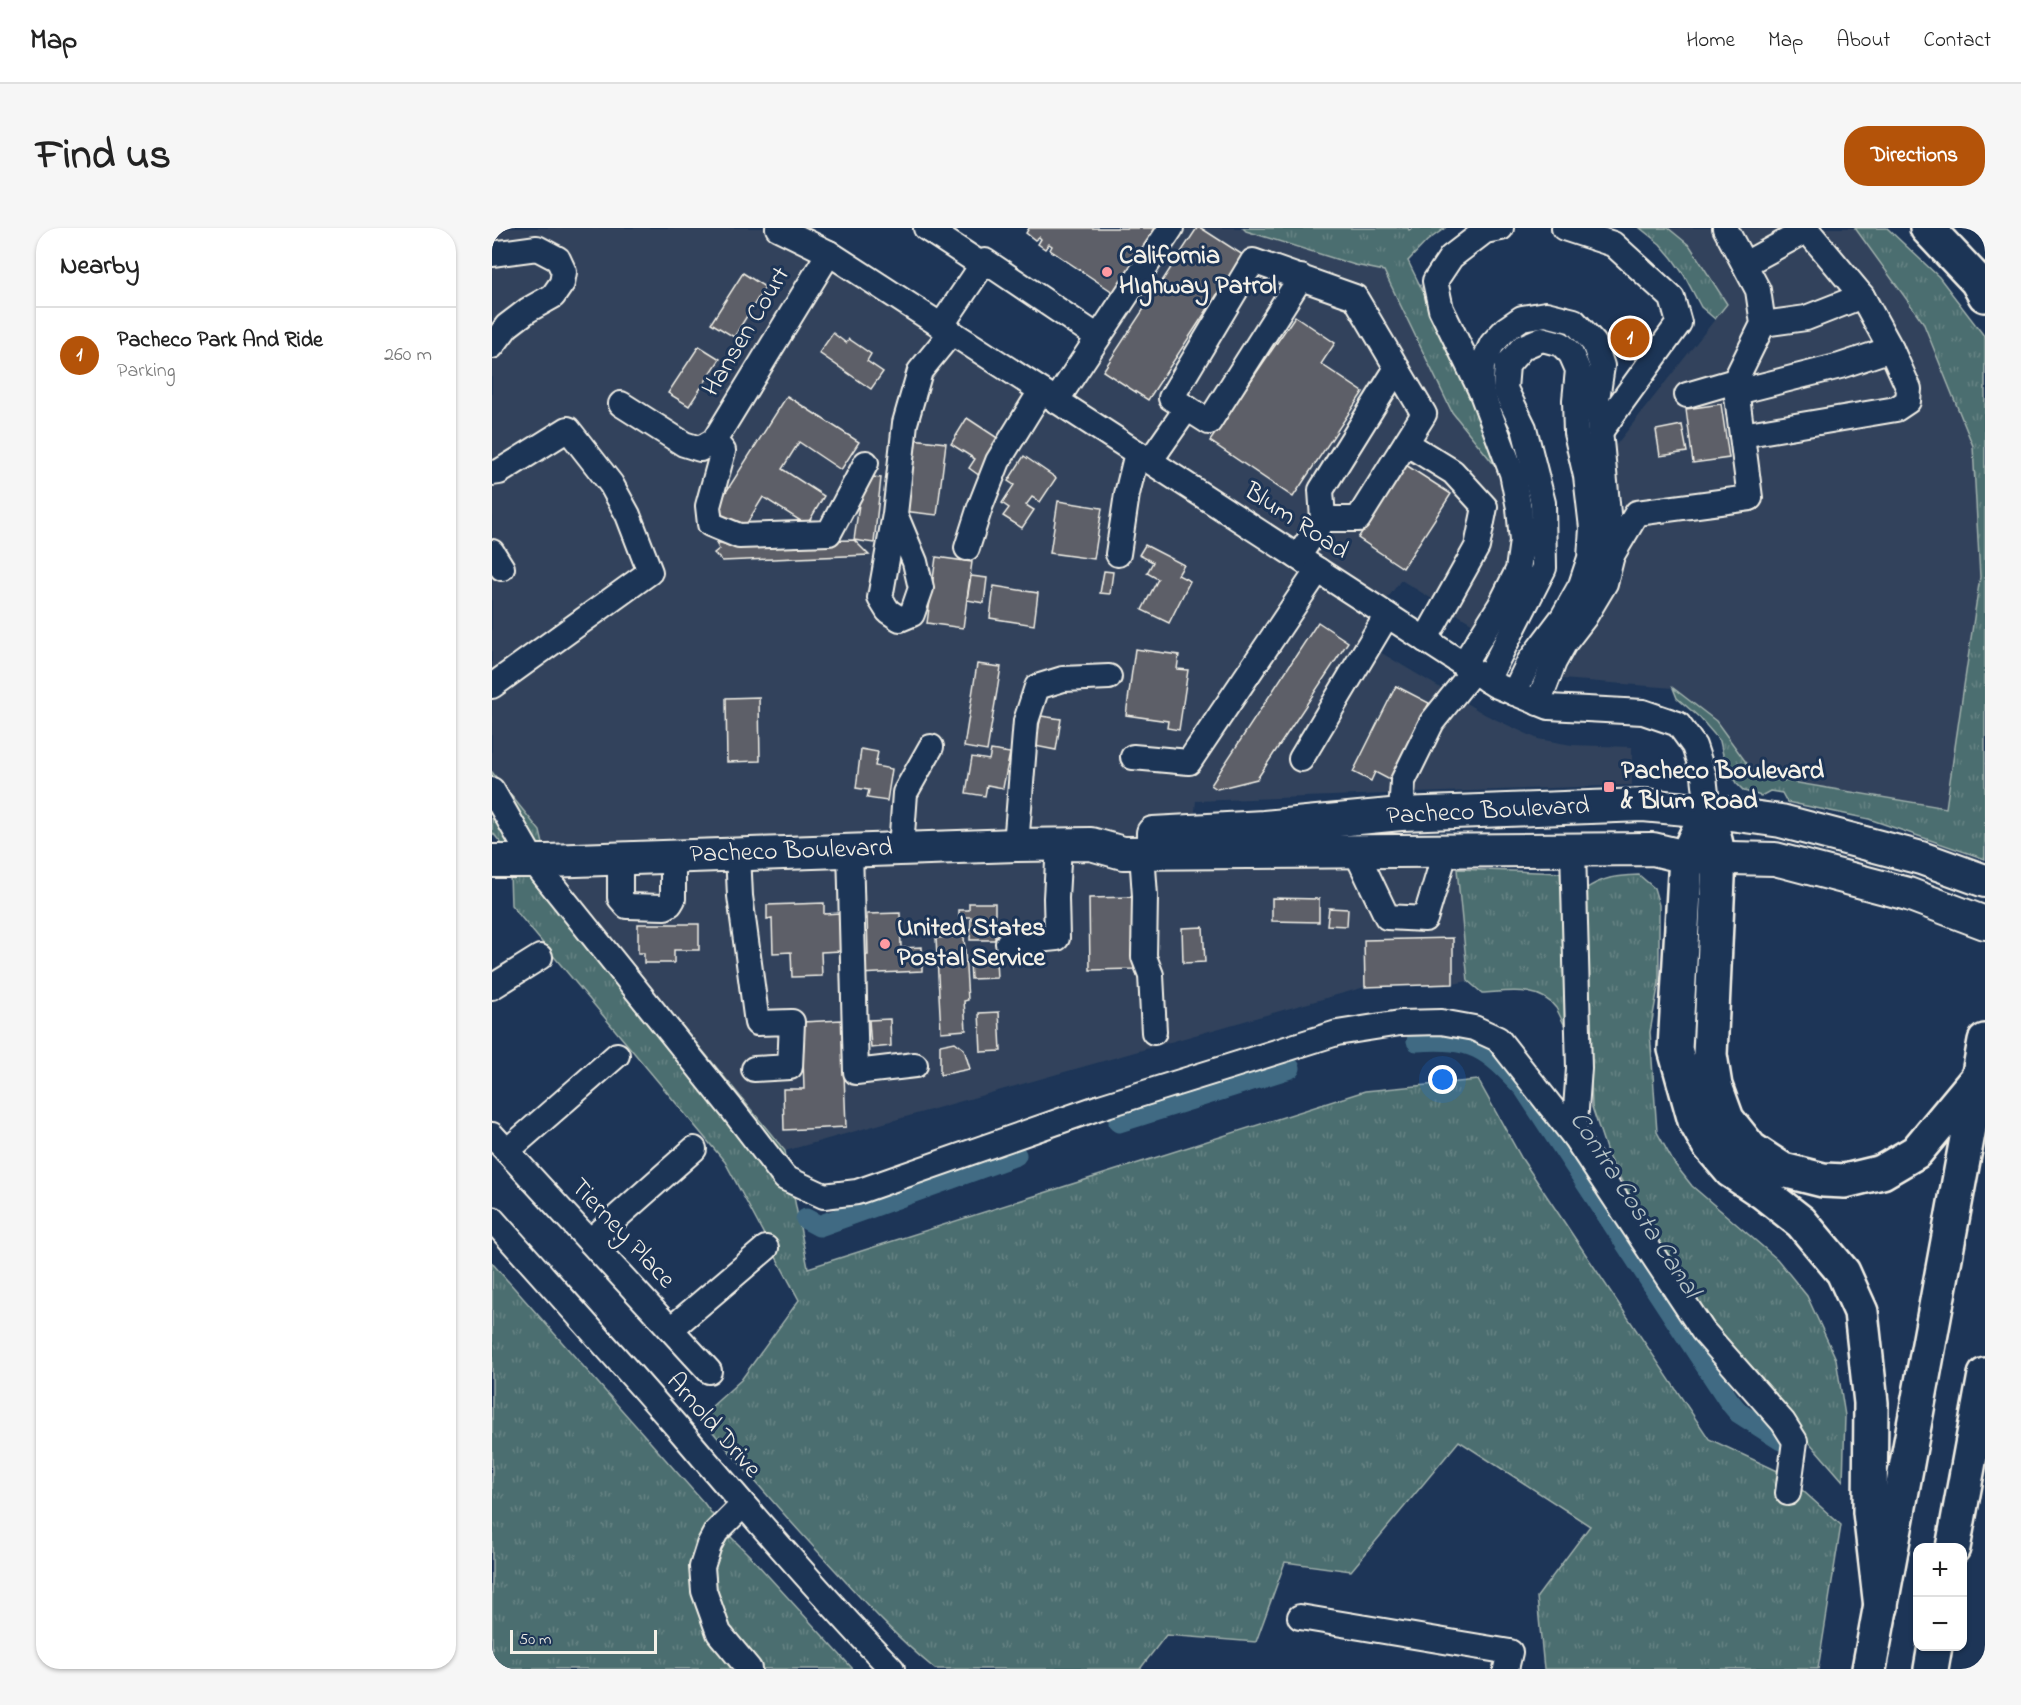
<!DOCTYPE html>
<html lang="en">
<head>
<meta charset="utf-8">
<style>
  body { margin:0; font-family:"Indie Flower",sans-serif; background:#f6f6f6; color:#222 }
  .controls { position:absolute; right:18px; bottom:18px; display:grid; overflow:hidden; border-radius:12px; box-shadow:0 2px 4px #0004 }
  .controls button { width:54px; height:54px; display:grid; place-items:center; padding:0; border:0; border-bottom:2px solid #e0e0e0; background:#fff; color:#222; font:30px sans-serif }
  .scale { position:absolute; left:18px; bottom:15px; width:147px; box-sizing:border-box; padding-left:6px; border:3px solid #f4f1e8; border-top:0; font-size:16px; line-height:21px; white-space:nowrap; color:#f4f1e8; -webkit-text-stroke:4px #1d3557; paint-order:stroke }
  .you { position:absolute; left:951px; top:852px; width:21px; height:21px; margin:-15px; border:4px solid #fff; border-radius:50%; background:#1a73e8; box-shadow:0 0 0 9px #1a73e833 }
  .badge { display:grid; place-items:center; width:39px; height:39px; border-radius:50%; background:#b45309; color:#fff; font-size:20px; font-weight:700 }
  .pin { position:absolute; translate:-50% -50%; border:3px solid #fff; box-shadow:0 2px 6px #0006 }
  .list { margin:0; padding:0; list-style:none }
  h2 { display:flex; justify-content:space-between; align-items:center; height:78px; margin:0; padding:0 24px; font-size:26px }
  h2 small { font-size:20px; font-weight:400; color:#767676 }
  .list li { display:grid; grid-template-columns:39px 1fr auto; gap:18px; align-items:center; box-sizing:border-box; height:96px; padding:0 24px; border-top:2px solid #e0e0e0 }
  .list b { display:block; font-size:22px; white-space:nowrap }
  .list p { margin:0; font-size:20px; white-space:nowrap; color:#767676 }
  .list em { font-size:20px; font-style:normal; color:#767676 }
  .map { position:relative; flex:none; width:1493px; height:1441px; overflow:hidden; border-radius:24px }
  header { display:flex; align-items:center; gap:36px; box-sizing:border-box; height:84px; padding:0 30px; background:#fff; border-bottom:2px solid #e0e0e0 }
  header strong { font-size:28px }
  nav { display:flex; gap:33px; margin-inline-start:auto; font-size:21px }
  .intro { display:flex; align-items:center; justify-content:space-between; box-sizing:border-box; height:144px; padding:0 36px }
  h1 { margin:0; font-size:42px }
  .button { padding:15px 27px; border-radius:24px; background:#b45309; color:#fff; font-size:21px; font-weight:700 }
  main { display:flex; gap:36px; padding:0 36px }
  aside { flex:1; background:#fff; border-radius:24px; box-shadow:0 2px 4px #0004 }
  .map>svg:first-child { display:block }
  .built { fill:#30425c }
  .grass { fill:url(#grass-tufts); stroke:#a0b0ac; stroke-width:1.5 }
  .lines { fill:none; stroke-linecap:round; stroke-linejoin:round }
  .canal { stroke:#3f6b83; stroke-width:21 }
  .building { fill:#5d5f67; stroke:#f4f1e8; stroke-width:1.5 }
  .minor-casing { stroke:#f4f1e8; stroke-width:28 }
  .major-casing { stroke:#f4f1e8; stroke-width:36 }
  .highway-casing { stroke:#f4f1e8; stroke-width:38 }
  .minor { stroke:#1d3557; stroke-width:24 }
  .major { stroke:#1d3557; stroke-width:32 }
  .highway { stroke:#1d3557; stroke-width:33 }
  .poi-dot { fill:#ff9aa2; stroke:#1d3557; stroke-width:2 }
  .labels { text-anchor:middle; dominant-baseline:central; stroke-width:6; stroke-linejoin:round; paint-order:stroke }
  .poi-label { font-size:26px; font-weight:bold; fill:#f4f1e8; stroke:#1d3557; text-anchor:start }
  .street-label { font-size:26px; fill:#f4f1e8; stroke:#1d3557 }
  .water-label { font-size:27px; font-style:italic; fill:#b5c2c5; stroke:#1d3557 }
</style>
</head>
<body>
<header>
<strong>Map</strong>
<nav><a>Home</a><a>Map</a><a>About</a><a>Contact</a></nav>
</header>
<div class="intro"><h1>Find us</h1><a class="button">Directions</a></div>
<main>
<aside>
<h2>Nearby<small></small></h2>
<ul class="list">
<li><span class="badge">1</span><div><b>Pacheco Park And Ride</b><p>Parking</p></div><em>260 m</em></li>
</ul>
</aside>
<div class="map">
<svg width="1493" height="1441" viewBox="0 0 1493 1441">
  <defs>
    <pattern id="grass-tufts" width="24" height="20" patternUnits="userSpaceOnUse" patternTransform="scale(1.5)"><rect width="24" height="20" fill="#4c6e6f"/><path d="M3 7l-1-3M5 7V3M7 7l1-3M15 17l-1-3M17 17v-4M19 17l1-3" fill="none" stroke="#668384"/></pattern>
  </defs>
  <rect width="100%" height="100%" fill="#1d3557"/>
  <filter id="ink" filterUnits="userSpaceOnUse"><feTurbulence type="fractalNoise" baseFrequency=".0167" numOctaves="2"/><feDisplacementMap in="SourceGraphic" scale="12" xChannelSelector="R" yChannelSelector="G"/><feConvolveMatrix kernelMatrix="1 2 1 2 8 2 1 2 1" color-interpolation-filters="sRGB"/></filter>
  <g filter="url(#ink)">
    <g class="built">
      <polygon points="0,0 286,0 572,177 689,0 751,0 754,3 863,37 892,43 960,184 1013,250 1022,301 1013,355 986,399 909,352 866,411 994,487 1046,511 1080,517 1140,519 1140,557 704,573 698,636 965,641 976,753 961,756 873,759 293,923 55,633 48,603 0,544"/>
      <polygon points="1176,0 1363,0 1431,94 1481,218 1488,349 1454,581 1264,548 1224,493 1181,460 1070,451 1139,316 1120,222 1235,76 1198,18"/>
    </g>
    <g class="grass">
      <polygon points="751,0 916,0 917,2 921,0 953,0 935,13 916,33 1000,204 1013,250 960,184 892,43 863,37 754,3"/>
      <polygon points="1148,0 1176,0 1198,18 1235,76 1223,91 1209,79 1192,47 1180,30 1168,16"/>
      <polygon points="1363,0 1395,0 1447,49 1493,109 1493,631 1377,591 1295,574 1290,565 1278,563 1269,568 1252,563 1244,555 1233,536 1228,513 1208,490 1185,470 1181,460 1224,493 1264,548 1454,580 1488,349 1481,218 1431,94"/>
      <path d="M0 544 48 603 55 633 293 923 316 1040 873 863 986 852 1030 931 1217 1211 1292 1246 1349 1297 1326 1441H1052L1045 1369 1098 1298 967 1213 859 1343 793 1334 764 1414 674 1407 648 1441H443C406 1411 374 1376 342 1341 296 1292 252 1241 208 1189L249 1152 307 1072 233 934 19 677 18 646 23 632 0 604Z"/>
      <path d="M965 641 1071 645 1075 802C1071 795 1068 787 1064 780 1047 757 1015 764 990 765L976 753Z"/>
      <path d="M1147 647 1162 660 1167 677V754L1158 804 1165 904 1182 935 1200 958 1285 1031 1315 1068 1344 1131 1353 1188 1351 1253 1223 1106 1161 1009 1117 930 1100 879 1092 662C1111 649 1124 648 1147 647Z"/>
      <polygon points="0,1035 212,1275 230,1300 257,1327 361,1441 0,1441"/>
    </g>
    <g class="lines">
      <g class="canal">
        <path d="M925 813C982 809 994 820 1032 860L1237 1173 1247 1185 1289 1212"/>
        <polyline points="627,894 798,840"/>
        <polyline points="314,991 327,998 524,927"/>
      </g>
    </g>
    <g class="building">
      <polygon points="537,0 668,0 624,66 558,22 560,18 557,16 553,21 546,16 549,11 547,9 543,12 534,5"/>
      <polygon points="705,0 709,0 751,27 656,172 611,143"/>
      <polygon points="251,45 273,59 242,109 219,95"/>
      <polygon points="803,88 843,115 829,136 871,164 801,269 718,213"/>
      <polygon points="341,105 354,115 357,111 379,126 375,133 391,144 379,161 327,125"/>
      <polygon points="207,118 228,131 197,178 176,165"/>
      <polygon points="295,168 367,214 349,242 307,214 290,241 332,268 315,297 271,269 249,305 220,286"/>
      <polygon points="1229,176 1237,230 1201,235 1194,181"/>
      <polygon points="475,190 510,213 488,248 477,240 483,231 459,216"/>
      <polygon points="1190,197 1195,224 1168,228 1164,202"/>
      <polygon points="420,211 454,215 445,287 411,283"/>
      <polygon points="532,228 564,250 548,274 540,269 534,277 542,282 530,300 511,288 517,280 510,275 522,257 516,253"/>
      <polygon points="914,237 959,266 911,340 866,310"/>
      <polygon points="371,248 389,250 382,315 362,312"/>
      <polygon points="566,273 610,280 602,331 558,325"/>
      <polygon points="362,312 377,327 230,333 222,325 227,321 224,315"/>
      <polygon points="653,317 692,337 686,347 698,353 677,395 650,382 666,351 655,345 661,334 647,327"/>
      <polygon points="444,329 480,334 471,400 435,395"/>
      <polygon points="612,343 621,344 618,366 608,365"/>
      <polygon points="479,348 495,350 492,375 475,372"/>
      <polygon points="502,358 546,365 542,397 498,390"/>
      <polygon points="826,394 856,414 765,551 725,561 719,557"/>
      <polygon points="643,421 687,427 685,441 696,442 687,502 675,500 676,493 634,487"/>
      <polygon points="485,436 509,439 495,523 472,519"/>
      <polygon points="904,458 937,475 898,552 883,544 879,553 861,544"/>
      <polygon points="267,469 268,533 235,534 234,470"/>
      <polygon points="549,488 569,491 564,522 543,518"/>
      <polygon points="369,521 386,524 383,538 400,541 395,573 375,570 377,562 364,560"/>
      <polygon points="499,522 518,525 511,560 495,557 493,568 474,565 480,529 497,532"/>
      <polygon points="640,669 642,741 598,742 597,670"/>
      <polygon points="780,670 827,671 827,694 780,693"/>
      <polygon points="332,675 332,686 348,685 349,723 329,724 330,748 300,749 299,724 281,725 280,690 275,691 275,677"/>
      <polygon points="477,675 503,675 503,712 478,712 479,689 467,689 467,682 477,682"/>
      <polygon points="837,680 856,681 855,698 835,697"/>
      <polygon points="408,685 409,720 430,719 430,743 366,746 366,727 376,727 375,686"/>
      <polygon points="146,696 207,696 207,722 182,722 182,735 152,735 152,725 146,725"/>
      <polygon points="711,699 713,734 691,735 690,700"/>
      <polygon points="472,708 476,772 472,773 474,802 449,804 444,710"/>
      <polygon points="961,710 961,756 873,759 872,712"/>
      <polygon points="504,732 505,750 479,751 478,733"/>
      <polygon points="507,784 509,823 489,824 487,785"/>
      <polygon points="398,791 399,818 379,820 377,792"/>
      <polygon points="350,792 354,899 292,902 291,861 312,861 310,794"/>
      <polygon points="463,814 472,821 478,841 448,847 448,817"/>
    </g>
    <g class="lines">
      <g class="minor-casing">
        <g id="minor">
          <polyline points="286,0 337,25 1003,457 1057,479 1151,484 1186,496 1202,518 1212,548 1216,583"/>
          <polyline points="434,0 490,37"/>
          <polyline points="1072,0 1121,16 1180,70 1187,95 1108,204"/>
          <polyline points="0,26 45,20 66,31 72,44 70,55 61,68 36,82 15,98 0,118"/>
          <polyline points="1271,96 1314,90 1370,68"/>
          <polyline points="449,98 493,33 606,109"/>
          <polyline points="989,163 949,81 943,53 959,29 993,3 1009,0"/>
          <polyline points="1245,164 1348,138 1399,121"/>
          <polyline points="1195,167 1243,153"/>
          <polyline points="564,173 679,0"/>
          <polyline points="129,176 192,216 208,221 222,213 337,25"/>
          <polyline points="1250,207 1404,181 1416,173 1417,161 1399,121 1370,68 1315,2 1253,36"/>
          <polyline points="222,213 231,223 216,278 218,296 247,308 337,305 374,235"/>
          <polyline points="914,215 961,244 993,279 985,319 933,412"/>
          <polyline points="658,233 695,180"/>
          <polyline points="0,245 7,244 76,201 119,256 136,287 158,344 0,458"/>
          <polyline points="403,286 423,334 429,360 420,386 408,391 396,383 388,370 403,286 413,195 428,143 459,105"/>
          <polyline points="831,291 829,262 905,140"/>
          <polyline points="475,320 488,279 506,233 549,163"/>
          <polyline points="0,324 10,340"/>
          <polyline points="626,326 635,266 645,225"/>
          <polyline points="1120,327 1145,285 1258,270 1243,153 1271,96 1266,62 1233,0"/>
          <polyline points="806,329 831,291 866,291 932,186 863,69 761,33 679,170 717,194 809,49"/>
          <polyline points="971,437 1008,378 1026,342 1030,313 1027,280 1020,245 989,163 990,137 1000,116 1014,101 1030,90 1054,86 1082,93 1102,115 1110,138 1105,171 1120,327 1113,355 1092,390 1072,416 1062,434 1046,475"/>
          <polyline points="995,452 1052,340 1051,275 1032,200 1013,161 1015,137 1031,119 1050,111 1069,116 1079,126 1086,142 1083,172 1084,205 1094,248 1100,300 1098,330 1089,357 1071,389 1037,434 1022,465"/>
          <polyline points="641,529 697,534 826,342"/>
          <polyline points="809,531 895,387"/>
          <polyline points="0,562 41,633 240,881 293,950 332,968 365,964 608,879 845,805 908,795 949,794 982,800 1006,811 1082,908 1087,840 1081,622"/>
          <polyline points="909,586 911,553 940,494 981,443"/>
          <polyline points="524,617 534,493 545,459 571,451 617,449"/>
          <polyline points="409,620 413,565 439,519"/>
          <polyline points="358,622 364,844 423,837"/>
          <polyline points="864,624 895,689 933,691 954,622"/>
          <polyline points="650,625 653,668 652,729 659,747 662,804"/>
          <polyline points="246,626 248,668 265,795 300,794 298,839 262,841"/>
          <polyline points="128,629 128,670 135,678 173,679 178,676 181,671 181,628"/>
          <polyline points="516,715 565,710 564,670 567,616"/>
          <polyline points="0,759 48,729"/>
          <polyline points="0,907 217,1143"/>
          <polyline points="1082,908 1211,1103 1291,1194 1303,1213 1296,1265"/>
          <polyline points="15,923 125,827"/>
          <path d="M0 991C64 1063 128 1133 191 1206 259 1286 327 1365 400 1441"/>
          <polyline points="98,1013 202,921"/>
          <polyline points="179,1101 274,1020"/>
          <polyline points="251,1277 224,1304 217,1317 210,1339 212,1363 227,1405 257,1441"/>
          <polyline points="808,1389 1018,1424 1014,1441"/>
        </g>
      </g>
      <g class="major-casing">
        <g id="major">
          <polyline points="661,605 772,599 909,586 1151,577 1216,583 1289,593 1429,630 1493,653"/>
          <polyline points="0,633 55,633 524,617 599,616 631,625 1161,621 1194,629 1283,631 1416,666 1493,695"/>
        </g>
      </g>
      <g class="highway-casing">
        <g id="highway">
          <polyline points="1435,0 1485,53 1493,67"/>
          <polyline points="1216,583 1194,629 1183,821 1203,893 1216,916 1239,943 1272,965 1309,994 1351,1044 1369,1084 1379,1175 1378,1284 1389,1379"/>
          <polyline points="1216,583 1227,629 1218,827 1223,858 1235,891 1259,921 1291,942 1331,952 1353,953 1390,944 1424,924 1483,853"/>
          <polyline points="1461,1320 1493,1147"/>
          <polyline points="1377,1441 1493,813"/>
          <polyline points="1439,1441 1443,1418"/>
        </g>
      </g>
      <use href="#minor" class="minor"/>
      <use href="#major" class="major"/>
      <use href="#highway" class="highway"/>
    </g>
  </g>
  <g class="poi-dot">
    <circle cx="615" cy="44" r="6"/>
    <rect x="1111" y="553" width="12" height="12" rx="3"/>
    <circle cx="393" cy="716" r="6"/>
  </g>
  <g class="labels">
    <g class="poi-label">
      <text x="627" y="29">California<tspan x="627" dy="30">HIghway Patrol</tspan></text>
      <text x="1129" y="544">Pacheco Boulevard<tspan x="1129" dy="30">&amp; Blum Road</tspan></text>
      <text x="405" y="701">United States<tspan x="405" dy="30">Postal Service</tspan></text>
    </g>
    <g class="street-label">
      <text transform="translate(255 104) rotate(-59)">Hansen Court</text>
      <text transform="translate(804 294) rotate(33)">Blum Road</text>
      <text transform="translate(996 584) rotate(-3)">Pacheco Boulevard</text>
      <text transform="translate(299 624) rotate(-2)">Pacheco Boulevard</text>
      <text transform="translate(130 1006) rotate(47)">Tierney Place</text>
      <text transform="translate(221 1198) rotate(49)">Arnold Drive</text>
    </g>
    <g class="water-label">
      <text transform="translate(1142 977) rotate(57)">Contra Costa Canal</text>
    </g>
  </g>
</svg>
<div class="controls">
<button>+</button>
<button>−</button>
</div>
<div class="scale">50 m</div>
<div class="you"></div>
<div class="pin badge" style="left:1138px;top:110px">1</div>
</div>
</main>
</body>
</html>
